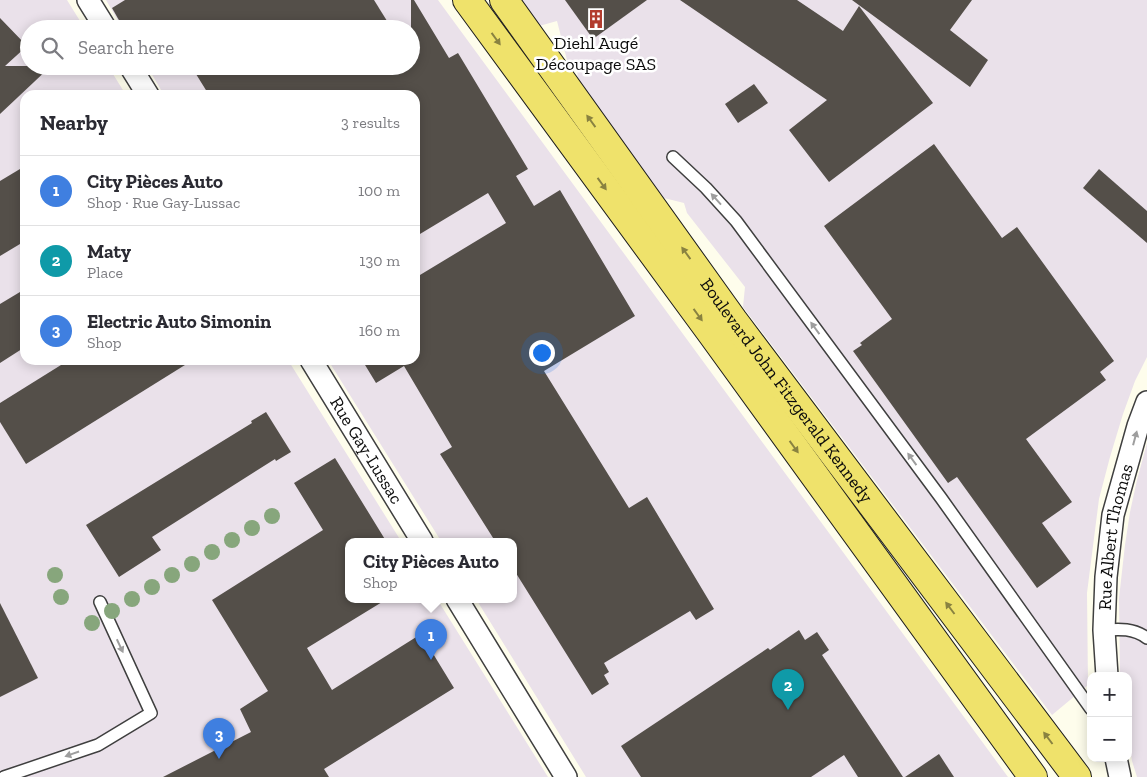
<!DOCTYPE html>
<html lang="en">
<head>
<meta charset="utf-8">
<style>
  body { margin:0; font-family:"Zilla Slab",serif; background:#f7f7f7; color:#2b2b33 }
  .controls { position:absolute; right:15px; bottom:15px; display:grid; overflow:hidden; border-radius:10px; box-shadow:0 2px 12px #0003 }
  .controls button { width:45px; height:45px; display:grid; place-items:center; padding:0; border:0; border-bottom:1px solid #e1e1e2; background:#fff; color:#2b2b33; font:25px sans-serif }
  .you { position:absolute; left:541px; top:352px; width:18px; height:18px; margin:-12px; border:4px solid #fff; border-radius:50%; background:#1a73e8; box-shadow:0 0 0 8px #1a73e833 }
  .badge { display:grid; place-items:center; width:32px; height:32px; border-radius:50%; background:#b23c2e; color:#fff; font-size:16px; font-weight:700 }
  .pin { position:absolute; translate:-50% -41px; filter:drop-shadow(0 1px 2px #0008) }
  .pin::after { content:''; position:absolute; top:26px; width:18px; height:15px; background:inherit; clip-path:polygon(0 0,100% 0,50% 100%) }
  .popup { position:absolute; left:345px; top:538px; width:172px; height:65px; box-sizing:border-box; display:grid; place-content:center; border-radius:10px; background:#fff; filter:drop-shadow(0 1px 4px #0005); font-size:16px; white-space:nowrap; color:#7c7c81 }
  .popup b { font-size:19px; color:#2b2b33 }
  .popup::after { content:''; position:absolute; left:50%; top:100%; margin-left:-10px; border:10px solid transparent; border-top-color:#fff }
  .list { margin:0; padding:0; list-style:none }
  h2 { display:flex; justify-content:space-between; align-items:center; height:65px; margin:0; padding:0 20px; font-size:21px }
  h2 small { font-size:16px; font-weight:400; color:#7c7c81 }
  .list li { display:grid; grid-template-columns:32px 1fr auto; gap:15px; align-items:center; box-sizing:border-box; height:70px; padding:0 20px; border-top:1px solid #e1e1e2 }
  .list b { display:block; font-size:19px; white-space:nowrap }
  .list p { margin:0; font-size:16px; white-space:nowrap; color:#7c7c81 }
  .list em { font-size:16px; font-style:normal; color:#7c7c81 }
  .icon { flex:none; width:28px; height:28px; fill:none; stroke:currentColor; stroke-width:2; stroke-linecap:round; stroke-linejoin:round }
  .map { position:relative; flex:none; width:1147px; height:777px; overflow:hidden }
  .search { position:absolute; background:#fff; box-shadow:0 2px 12px #0003; left:20px; top:20px; width:400px; height:55px; display:flex; align-items:center; gap:12px; box-sizing:border-box; padding:0 18px; border-radius:28px; color:#7c7c81; font-size:19px }
  .panel { position:absolute; background:#fff; box-shadow:0 2px 12px #0003; left:20px; top:90px; width:400px; height:275px; border-radius:15px }
  .map>svg:first-child { display:block }
  .industrial { fill:#eae1ea }
  .building { fill:#544f49 }
  .lines { fill:none; stroke-linecap:round; stroke-linejoin:round }
  .service-casing { stroke:#3f3f3f; stroke-width:14 }
  .minor-casing { stroke:#3f3f3f; stroke-width:24 }
  .primary-casing { stroke:#1d1d1d; stroke-width:30 }
  .service { stroke:#fff; stroke-width:11 }
  .minor { stroke:#fff; stroke-width:21 }
  .primary { stroke:#efe26b; stroke-width:28 }
  .tree { fill:#87a67c }
  .oneway { fill:#898240 }
  .oneway2 { fill:#9e9e9e }
  .labels { text-anchor:middle; dominant-baseline:central; stroke-width:5; stroke-linejoin:round; paint-order:stroke }
  .poi-label { font-size:18px; fill:#0c0c0c; stroke:#fff }
  .street-label { font-size:18px; fill:#0c0c0c; stroke:#fff }
</style>
</head>
<body>
<div class="map">
<svg width="1147" height="777" viewBox="0 0 1147 777">
  <rect width="100%" height="100%" fill="#fefdec"/>
  <g class="industrial">
    <polygon points="0,0 67,0 85,29 29,29 29,66 108,66 126,95 25,95 25,360 288,360 401,541 348,541 348,599 437,599 548,777 0,777"/>
    <polygon points="106,0 438,0 1008,777 586,777 476,599 514,599 514,541 441,541 328,360 415,360 415,95 164,95 147,66 411,66 411,29 123,29"/>
    <polygon points="520,0 1147,0 1147,357 1135,381 1123,414 1110,457 1099,499 1087,593 1088,685 1052,715 743,307 745,287 687,213 684,203 664,198 578,81 577,69 567,60 557,21 539,26"/>
    <polygon points="1147,443 1147,777 1137,777 1132,761 1128,736 1128,676 1120,676 1119,598 1125,545 1130,512 1137,480"/>
  </g>
  <g class="building">
    <polygon points="125,0 374,0 392,29 124,29 112,8"/>
    <polygon points="411,0 414,0 449,58 458,53 528,169 516,176 534,206 560,190 635,316 544,371 629,508 647,497 714,609 696,620 690,611 604,663 609,672 604,675 609,684 592,695 514,570 514,541 495,541 440,454 452,447 404,366 376,383 362,360 415,360 415,278 506,223 488,193 415,237 415,95 209,95 191,66 411,66"/>
    <polygon points="565,0 647,0 593,39"/>
    <polygon points="680,0 797,0 843,31 859,6 933,103 829,182 789,130 827,100"/>
    <polygon points="852,0 972,0 950,30 988,60 970,87"/>
    <polygon points="0,18 27,46 5,66 51,66 0,114"/>
    <polygon points="754,84 768,103 738,123 725,104"/>
    <polygon points="934,144 1002,238 1017,227 1114,361 1100,372 1106,380 1026,439 1072,502 1042,523 1071,563 1037,588 957,477 948,483 853,351 862,345 860,343 892,319 824,226"/>
    <polygon points="25,166 25,241 0,256 0,181"/>
    <polygon points="1099,169 1147,211 1147,243 1083,188"/>
    <polygon points="25,289 25,347 0,363 0,304"/>
    <polygon points="69,360 193,360 26,464 0,422 0,403"/>
    <polygon points="266,412 291,452 276,461 275,459 152,537 161,550 119,577 86,525 252,423 251,421"/>
    <polygon points="335,458 386,541 348,541 348,599 387,599 307,648 332,690 421,634 454,688 324,769 329,777 163,777 251,732 240,709 268,691 212,600 323,530 294,483"/>
    <polygon points="0,603 38,678 0,697"/>
    <polygon points="799,630 805,640 817,632 829,650 822,655 903,777 858,777 844,755 811,777 641,777 621,746 768,648 770,650"/>
    <polygon points="939,754 954,777 905,777"/>
  </g>
  <g class="lines">
    <g class="service-casing">
      <g id="service">
        <polyline points="673,157 706,188 736,221 941,498 1091,709"/>
        <path d="M1104 630C1120 629 1133 628 1147 638"/>
        <polyline points="4,777 98,745 151,713 100,602"/>
      </g>
    </g>
    <g class="minor-casing">
      <g id="minor">
        <polyline points="88,0 106,29"/>
        <polyline points="130,66 148,95"/>
        <path id="s1" d="M311 360 422 541"/>
        <polyline points="457,599 566,777"/>
        <path id="s2" d="M1107 676 1104 630 1106 577 1113 515 1138 426 1147 402"/>
        <polyline points="1116,758 1120,777"/>
      </g>
    </g>
    <g class="primary-casing">
      <g id="primary">
        <polyline points="467,0 712,334 1033,777"/>
        <path id="s3" d="M504 0 733 320 1077 777"/>
      </g>
    </g>
    <use href="#service" class="service"/>
    <use href="#minor" class="minor"/>
    <use href="#primary" class="primary"/>
  </g>
  <g class="tree">
    <circle cx="272" cy="516" r="8"/>
    <circle cx="252" cy="528" r="8"/>
    <circle cx="232" cy="540" r="8"/>
    <circle cx="212" cy="552" r="8"/>
    <circle cx="192" cy="564" r="8"/>
    <circle cx="55" cy="575" r="8"/>
    <circle cx="172" cy="575" r="8"/>
    <circle cx="152" cy="587" r="8"/>
    <circle cx="61" cy="597" r="8"/>
    <circle cx="132" cy="599" r="8"/>
    <circle cx="112" cy="611" r="8"/>
    <circle cx="92" cy="623" r="8"/>
  </g>
  <defs><path id="oneway-solid" d="M-6-.8H1V-3.2L6.5 0L1 3.2V.8H-6Z" transform="scale(1.25)"/></defs>
  <g class="oneway">
    <use href="#oneway-solid" transform="translate(496 39) rotate(54)"/>
    <use href="#oneway-solid" transform="translate(591 121) rotate(-126)"/>
    <use href="#oneway-solid" transform="translate(602 184) rotate(54)"/>
    <use href="#oneway-solid" transform="translate(686 253) rotate(-126)"/>
    <use href="#oneway-solid" transform="translate(698 315) rotate(54)"/>
    <use href="#oneway-solid" transform="translate(794 447) rotate(54)"/>
    <use href="#oneway-solid" transform="translate(950 608) rotate(-127)"/>
    <use href="#oneway-solid" transform="translate(1048 738) rotate(-127)"/>
  </g>
  <g class="oneway2">
    <use href="#oneway-solid" transform="translate(716 199) rotate(-132)"/>
    <use href="#oneway-solid" transform="translate(815 328) rotate(-126)"/>
    <use href="#oneway-solid" transform="translate(1135 438) rotate(-75)"/>
    <use href="#oneway-solid" transform="translate(912 459) rotate(-126)"/>
    <use href="#oneway-solid" transform="translate(120 646) rotate(65)"/>
    <use href="#oneway-solid" transform="translate(72 754) rotate(161)"/>
  </g>
  <defs>
    <g id="building-bare" transform="scale(1.5)"><path d="M-4-6H4V6H1V3H-1V6H-4ZM-2.5-4.3h1.7v1.8h-1.7ZM.8-4.3h1.7v1.8H.8ZM-2.5-1h1.7V.8h-1.7ZM.8-1h1.7V.8H.8Z" fill="#b23c2e" stroke="#fff" stroke-width="2.5" paint-order="stroke"/></g>
  </defs>
  <g fill-rule="evenodd">
    <use href="#building-bare" x="596" y="19"/>
  </g>
  <g class="labels">
    <g class="poi-label">
      <text x="596" y="43">Diehl Augé<tspan x="596" dy="21">Découpage SAS</tspan></text>
    </g>
    <g class="street-label">
      <text stroke="none"><textPath href="#s3" startOffset="482">Boulevard John Fitzgerald Kennedy</textPath></text>
      <text stroke="none"><textPath href="#s1" startOffset="106">Rue Gay-Lussac</textPath></text>
      <text stroke="none"><textPath href="#s2" startOffset="140">Rue Albert Thomas</textPath></text>
    </g>
  </g>
</svg>
<div class="controls">
<button>+</button>
<button>−</button>
</div>
<div class="you"></div>
<div class="pin badge" style="left:431px;top:660px;background:#3f7fe0">1</div>
<div class="popup"><b>City Pièces Auto</b>Shop</div>
<div class="pin badge" style="left:788px;top:710px;background:#0f9aa8">2</div>
<div class="pin badge" style="left:219px;top:759px;background:#3f7fe0">3</div>
<div class="search"><svg class="icon" aria-label="search" viewBox="0 0 24 24"><circle cx="10" cy="10" r="6"/><path d="M15 15l6 6"/></svg>Search here</div>
<section class="panel">
<h2>Nearby<small>3 results</small></h2>
<ul class="list">
<li><span class="badge" style="background:#3f7fe0">1</span><div><b>City Pièces Auto</b><p>Shop · Rue Gay-Lussac</p></div><em>100 m</em></li>
<li><span class="badge" style="background:#0f9aa8">2</span><div><b>Maty</b><p>Place</p></div><em>130 m</em></li>
<li><span class="badge" style="background:#3f7fe0">3</span><div><b>Electric Auto Simonin</b><p>Shop</p></div><em>160 m</em></li>
</ul>
</section>
</div>
</body>
</html>
